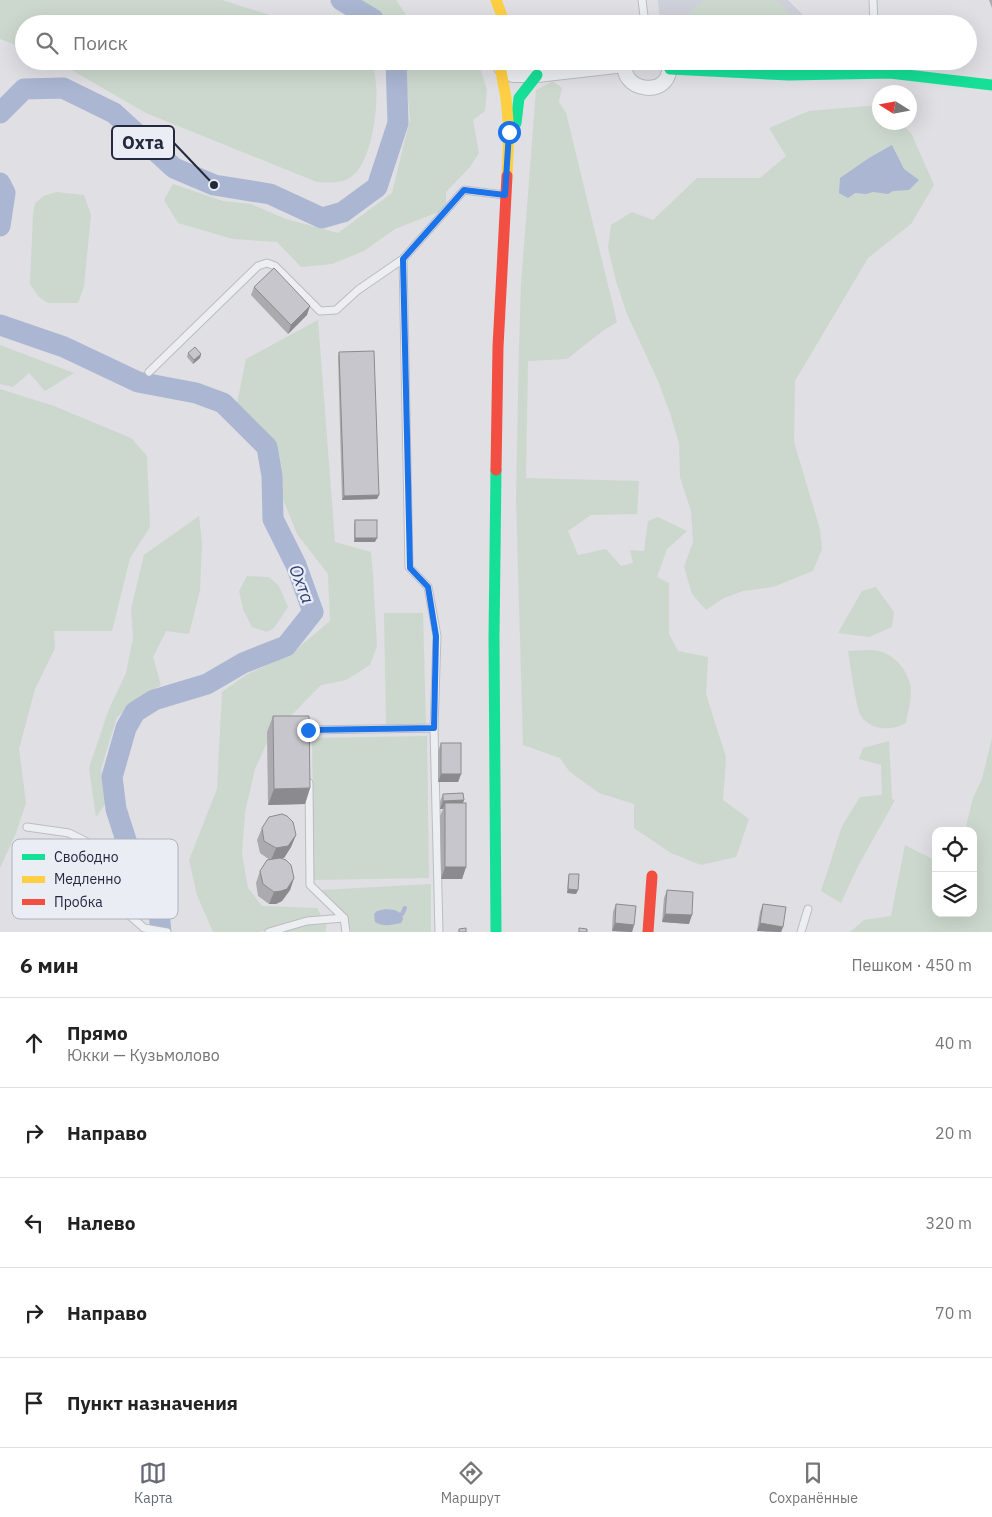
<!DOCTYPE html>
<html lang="ru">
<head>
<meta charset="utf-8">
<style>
  body { margin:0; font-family:"IBM Plex Sans",sans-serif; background:#f6f6f6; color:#222 }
  .controls { position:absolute; right:15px; bottom:15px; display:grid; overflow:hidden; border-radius:10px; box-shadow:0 5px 20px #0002 }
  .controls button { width:45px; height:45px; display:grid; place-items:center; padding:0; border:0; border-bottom:1px solid #e0e0e0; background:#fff; color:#222; font:25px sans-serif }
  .compass { position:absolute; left:872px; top:85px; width:45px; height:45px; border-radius:50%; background:#fff; box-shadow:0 5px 20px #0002; rotate:281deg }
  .stop { position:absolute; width:15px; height:15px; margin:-11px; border:4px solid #1a73e8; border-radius:50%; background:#fff }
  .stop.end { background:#1a73e8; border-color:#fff; box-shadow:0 1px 5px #0008 }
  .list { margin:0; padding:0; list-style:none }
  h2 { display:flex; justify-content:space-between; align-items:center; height:65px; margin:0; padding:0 20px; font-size:21px }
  h2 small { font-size:16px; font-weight:400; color:#767676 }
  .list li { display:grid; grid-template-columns:32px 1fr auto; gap:15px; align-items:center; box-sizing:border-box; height:90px; padding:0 20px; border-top:1px solid #e0e0e0 }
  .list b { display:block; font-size:19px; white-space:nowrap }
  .list p { margin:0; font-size:16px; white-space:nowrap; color:#767676 }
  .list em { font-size:16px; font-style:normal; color:#767676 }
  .icon { flex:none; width:28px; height:28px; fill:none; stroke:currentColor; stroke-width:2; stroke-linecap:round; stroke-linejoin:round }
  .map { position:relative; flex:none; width:992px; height:932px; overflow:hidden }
  .search { position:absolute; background:#fff; box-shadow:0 5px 20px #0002; left:15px; right:15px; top:15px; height:55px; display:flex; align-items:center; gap:12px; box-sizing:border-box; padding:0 18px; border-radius:28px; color:#767676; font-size:19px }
  .sheet { height:515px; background:#fff }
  nav { display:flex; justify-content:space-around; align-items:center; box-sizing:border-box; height:70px; border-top:1px solid #e0e0e0; background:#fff; font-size:14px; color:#767676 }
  nav a { display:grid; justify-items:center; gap:2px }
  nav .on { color:#656978 }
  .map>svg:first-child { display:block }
  .built { fill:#ced0da }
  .green { fill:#ccd8ce }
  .water { fill:#aab6d2 }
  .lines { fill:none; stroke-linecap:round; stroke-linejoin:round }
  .stream { stroke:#aab6d2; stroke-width:4 }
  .river { stroke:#aab6d2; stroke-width:21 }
  .lane-casing { stroke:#bcbcc2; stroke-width:9 }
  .street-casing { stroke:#bcbcc2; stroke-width:16 }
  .lane { stroke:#edeef1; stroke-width:7 }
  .street { stroke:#edeef1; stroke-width:14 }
  .fast { stroke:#16e098; stroke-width:11 }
  .slow { stroke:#ffcf43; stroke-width:11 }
  .jam { stroke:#f24e42; stroke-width:11 }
  .wall { fill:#aaaaaf }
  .shaded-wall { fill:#8b8b8f }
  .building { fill:#c6c6cc; stroke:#8b8b8f }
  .route { stroke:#1a73e8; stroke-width:6 }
  .labels { text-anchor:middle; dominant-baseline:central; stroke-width:4.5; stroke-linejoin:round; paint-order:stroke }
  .water-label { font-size:18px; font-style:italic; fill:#2c3f75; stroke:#ebedf5 }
  .key { fill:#ebedf5; stroke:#afb2be; stroke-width:1 }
  .key-label { font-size:14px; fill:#24293e }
  .leader { fill:none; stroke:#24293e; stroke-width:2 }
  .callout-dot { fill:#24293e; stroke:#ebedf5; stroke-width:2 }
  .callout { fill:#ebedf5; stroke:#24293e; stroke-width:2 }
  .callout-label { font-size:18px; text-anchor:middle; font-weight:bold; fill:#24293e }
</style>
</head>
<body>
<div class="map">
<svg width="992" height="932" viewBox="0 0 992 932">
  <rect width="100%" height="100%" fill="#dfdfe4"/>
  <polygon class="built" points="658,0 788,0 807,19 807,24 660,24"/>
  <g class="green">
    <polygon points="0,0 222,0 298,24 24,24 24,48 0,39"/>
    <polygon points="361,0 396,0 412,24 384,24"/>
    <path d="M705 0H773C784 5 791 11 794 24H686C688 12 694 5 705 0Z"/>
    <path d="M56 61H370C384 83 374 163 351 177 341 184 329 182 317 182L146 113Z"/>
    <polygon points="404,61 446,61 451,70 472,63 481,71 487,90 485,111 473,120 479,153 470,167 446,192 446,209 395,229 364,251 332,264 301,267 277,242 233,239 178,223 164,200 173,184 223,201 251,204 286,219 338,233 392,193 410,119"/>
    <polygon points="553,81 562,88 559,102 566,113 617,322 604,330 567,359 528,361 526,478 639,481 637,514 591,515 568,531 578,555 606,549 621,566 633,563 630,550 644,551 648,521 658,517 687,531 667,549 657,577 669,583 669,634 678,651 708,657 706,694 726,757 723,800 749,819 736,857 701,865 671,853 634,828 634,804 599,793 569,771 560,758 523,745 516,498 519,347 521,285 536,90"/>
    <polygon points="879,105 880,122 902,123 912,135 934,185 911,224 868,258 795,381 794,442 820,529 822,549 813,571 773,587 743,591 724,598 706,610 692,594 684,567 693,542 691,511 680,477 679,443 670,413 658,381 627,314 616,281 608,248 611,225 632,212 653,220 697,178 760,178 786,156 769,128 809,111"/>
    <polygon points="56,192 84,195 91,215 84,286 78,303 48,303 39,297 30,284 33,214 35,203 44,196"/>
    <polygon points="318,320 335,542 371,552 373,575 377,646 370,665 346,680 321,685 269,738 255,769 245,812 242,854 248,888 262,906 317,908 327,926 325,932 275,932 289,924 260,932 213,932 197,895 189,860 217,789 222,692 246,675 292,653 330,621 328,574 297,534 281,494 273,446 236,408 246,359"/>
    <polygon points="0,345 74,373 45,391 29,373 13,387 0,384"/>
    <polygon points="0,389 54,406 131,438 147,456 150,527 130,558 112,631 54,631 55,648 35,689 19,749 26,803 16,833 0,868"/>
    <polygon points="199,516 202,543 200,590 189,634 166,631 153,657 161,685 139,698 117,717 101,769 106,803 96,817 89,768 109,709 126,673 133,638 131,609 144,555"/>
    <polygon points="247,576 269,577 279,586 288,607 274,628 267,632 252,627 243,609 239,591"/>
    <polygon points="876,587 894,612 892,627 869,637 838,633 862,591"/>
    <polygon points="384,613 423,613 426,724 386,724"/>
    <path d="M848 651C857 651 869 649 879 651 894 655 906 668 910 684 913 696 908 711 906 723 891 731 871 731 861 716 856 709 850 662 848 651Z"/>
    <polygon points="427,736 429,878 314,880 312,738"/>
    <polygon points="992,738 992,932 850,932 864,920 891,916 905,845 936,861 936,913 973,913 973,831 965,831 973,798 982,779"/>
    <polygon points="889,741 892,799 895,800 857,868 841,903 821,891 842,826 860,797 882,795 881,765 859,759 863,748"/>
    <polygon points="431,884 431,932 351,932 347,916 321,890"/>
  </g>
  <g class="water">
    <polygon points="892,145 904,169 919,180 909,190 893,191 888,194 873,192 866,194 855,193 848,198 839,193 840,178 869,158"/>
    <path d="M386 909 395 910 402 914 403 919 401 923C391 925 383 927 375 922L374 914 377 911Z"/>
  </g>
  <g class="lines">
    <polyline class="stream" points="402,914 405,908"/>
    <g class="river">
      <polyline points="341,0 373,19 376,24"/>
      <polyline points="0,113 24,89 63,88 114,113 174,168 214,185 270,194 322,218 343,212 377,187 398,123 396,61"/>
      <polyline points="0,183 5,193 0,226"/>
      <polyline points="0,325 64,347 138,382 196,393 223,403 267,447 272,476 273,519 296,565 313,612 286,646 243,663 207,684 154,700 135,712 126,728 112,777 116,809 131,856 158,903 161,932"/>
    </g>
    <g class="lane-casing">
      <g id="lane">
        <polyline points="642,0 645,24"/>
        <polyline points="873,0 874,24"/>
        <polyline points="403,259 409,567 428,587 437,636 434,728"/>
        <polyline points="149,372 258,266 267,263 275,266 320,311 336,310 358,290 403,259 464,190 505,195"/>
        <polyline points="308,738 308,730 434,728 439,932"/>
        <polyline points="309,783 310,885 344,918 346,932"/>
        <polyline points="27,827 69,833 85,841 102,868 128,914 144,928 167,932"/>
        <polyline points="269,932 307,921 344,918"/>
        <polyline points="801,932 808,909"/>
      </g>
    </g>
    <g class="street-casing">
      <g id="street">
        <polyline points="554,61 581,63"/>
        <path d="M627 61C614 90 675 103 669 61"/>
        <polyline points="501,68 513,75 537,75 625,65"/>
      </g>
    </g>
    <use href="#lane" class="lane"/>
    <use href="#street" class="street"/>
    <g class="fast">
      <polyline points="670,69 789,75 890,73 992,85"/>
      <polyline points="516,123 519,98 537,75"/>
      <polyline points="496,932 494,638 496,470"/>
    </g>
    <g class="slow">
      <polyline points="496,0 505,24"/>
      <polyline points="499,61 506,98 509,132 507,176"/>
    </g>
    <g class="jam">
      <polyline points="496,470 498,347 507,176"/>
      <polyline points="648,932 652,876"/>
    </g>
  </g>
  <g class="wall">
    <polygon points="989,0 992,0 992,8"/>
    <polygon points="254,287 307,315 288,334 251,295"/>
    <polygon points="339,352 379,495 377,499 342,500 338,356"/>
    <polygon points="188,353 201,354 200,358 193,364 187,357"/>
    <polygon points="355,520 375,542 354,542 354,524"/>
    <polygon points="273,716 310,788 305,804 268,805 267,732"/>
    <polygon points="441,743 461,774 458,782 438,782 438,751"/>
    <polygon points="443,794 463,803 466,867 462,879 441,879 440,816 443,809 440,809 440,802"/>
    <polygon points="262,828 296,835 291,847 284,858 282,858 294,878 290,890 282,901 276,904 269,904 258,896 256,883 260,871 270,860 260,853 257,840"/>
    <polygon points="569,874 578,890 576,894 567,893 568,878"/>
    <polygon points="667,890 689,924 662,922 664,898"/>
    <polygon points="616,904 634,925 632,932 612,931 613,912"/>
    <polygon points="763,904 783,927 781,932 757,931 760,912"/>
  </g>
  <g class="shaded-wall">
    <polygon points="310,306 307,315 288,334 291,325"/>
    <polygon points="201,354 200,358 193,364 194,360"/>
    <polygon points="379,495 377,499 342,500 344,496"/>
    <polygon points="355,538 377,538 375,542 354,542"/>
    <polygon points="441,774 461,774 458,782 438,782"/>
    <polygon points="310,788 305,804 268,805 274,789"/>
    <polygon points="464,800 461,809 445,803 443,809 440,809 443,801"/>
    <polygon points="296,835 291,847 284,858 271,860 276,848"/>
    <polygon points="445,867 466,867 462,879 441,879"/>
    <polygon points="294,878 290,890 282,901 276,904 269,904 274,892"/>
    <polygon points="568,889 578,890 576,894 567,893"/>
    <polygon points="665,914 692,915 689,924 662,922"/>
    <polygon points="615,923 634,925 632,932 612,931"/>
    <polygon points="760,923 783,927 781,932 757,931"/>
  </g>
  <g class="building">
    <polygon points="274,268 310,306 291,325 254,287"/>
    <polygon points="195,347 201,354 194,360 188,353"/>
    <polygon points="374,351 379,495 344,496 339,352"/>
    <rect x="355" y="520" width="22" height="18"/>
    <polygon points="273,716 309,716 310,788 274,789"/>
    <rect x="441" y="743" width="20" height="31"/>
    <polygon points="463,793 464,800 443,801 443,794"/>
    <rect x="445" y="803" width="21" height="64"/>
    <polygon points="282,814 287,816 293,822 296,835 288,846 276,848 264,841 262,828 269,817"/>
    <polygon points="280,858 286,860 291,865 294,878 287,889 281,891 274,892 263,884 260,871 267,860"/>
    <polygon points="569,874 579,874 578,890 568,889"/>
    <polygon points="667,890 693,892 692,915 665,914"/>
    <polygon points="616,904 636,906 634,925 615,923"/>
    <polygon points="763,904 786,907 783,927 760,923"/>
    <polygon points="466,928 466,932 459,932 459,929"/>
    <polygon points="579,928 587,929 587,932 579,932"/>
  </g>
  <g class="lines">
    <polyline class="route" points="308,730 434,728 436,636 428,587 410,568 403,259 464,190 505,195 509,132"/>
  </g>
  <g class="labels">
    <g class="water-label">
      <text transform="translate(302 584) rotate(69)">Охта</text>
    </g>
  </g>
  <rect x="12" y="839" width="166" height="80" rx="8" class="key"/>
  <rect x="22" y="854" width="23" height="6" fill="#16e098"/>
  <rect x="22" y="876" width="23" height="7" fill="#ffcf43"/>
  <rect x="22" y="899" width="23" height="6" fill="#f24e42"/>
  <g class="key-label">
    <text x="54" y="862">Свободно</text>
    <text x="54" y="884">Медленно</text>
    <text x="54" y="907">Пробка</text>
  </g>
  <path class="leader" d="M214 185L174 143"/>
  <circle class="callout-dot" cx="214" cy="185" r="5"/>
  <rect class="callout" x="112" y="126" width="62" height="33" rx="5"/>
  <g class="callout-label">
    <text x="143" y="149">Охта</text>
  </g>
</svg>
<div class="controls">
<button><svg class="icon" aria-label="locate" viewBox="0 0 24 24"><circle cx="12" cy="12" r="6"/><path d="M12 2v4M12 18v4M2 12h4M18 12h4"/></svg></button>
<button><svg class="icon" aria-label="layers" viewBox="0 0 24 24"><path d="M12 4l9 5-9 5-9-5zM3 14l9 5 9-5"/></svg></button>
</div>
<svg class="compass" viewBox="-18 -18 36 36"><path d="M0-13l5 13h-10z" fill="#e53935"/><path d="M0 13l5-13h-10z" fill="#767676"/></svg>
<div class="stop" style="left:509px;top:132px"></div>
<div class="stop end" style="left:308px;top:730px"></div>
<div class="search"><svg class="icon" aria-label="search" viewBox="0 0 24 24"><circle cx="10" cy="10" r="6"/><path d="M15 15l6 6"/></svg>Поиск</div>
</div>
<section class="sheet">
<h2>6 мин<small>Пешком · 450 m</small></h2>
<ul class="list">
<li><svg class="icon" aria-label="ahead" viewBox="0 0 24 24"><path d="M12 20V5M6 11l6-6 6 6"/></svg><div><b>Прямо</b><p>Юкки — Кузьмолово</p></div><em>40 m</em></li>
<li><svg class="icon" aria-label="right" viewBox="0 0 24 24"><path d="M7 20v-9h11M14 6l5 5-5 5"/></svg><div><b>Направо</b></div><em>20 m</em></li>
<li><svg class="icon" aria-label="left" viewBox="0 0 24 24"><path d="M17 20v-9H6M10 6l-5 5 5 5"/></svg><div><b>Налево</b></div><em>320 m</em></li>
<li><svg class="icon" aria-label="right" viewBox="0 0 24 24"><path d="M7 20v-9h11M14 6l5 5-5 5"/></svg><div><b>Направо</b></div><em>70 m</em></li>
<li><svg class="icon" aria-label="arrive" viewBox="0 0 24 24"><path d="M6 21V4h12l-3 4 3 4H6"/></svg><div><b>Пункт назначения</b></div></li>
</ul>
</section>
<nav>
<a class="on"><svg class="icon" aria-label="map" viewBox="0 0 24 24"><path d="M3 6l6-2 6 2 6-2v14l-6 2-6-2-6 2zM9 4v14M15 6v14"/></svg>Карта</a>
<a><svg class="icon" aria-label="directions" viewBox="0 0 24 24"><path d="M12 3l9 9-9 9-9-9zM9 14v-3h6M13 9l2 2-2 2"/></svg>Маршрут</a>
<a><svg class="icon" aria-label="saved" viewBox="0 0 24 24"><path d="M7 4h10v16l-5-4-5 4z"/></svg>Сохранённые</a>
</nav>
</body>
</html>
